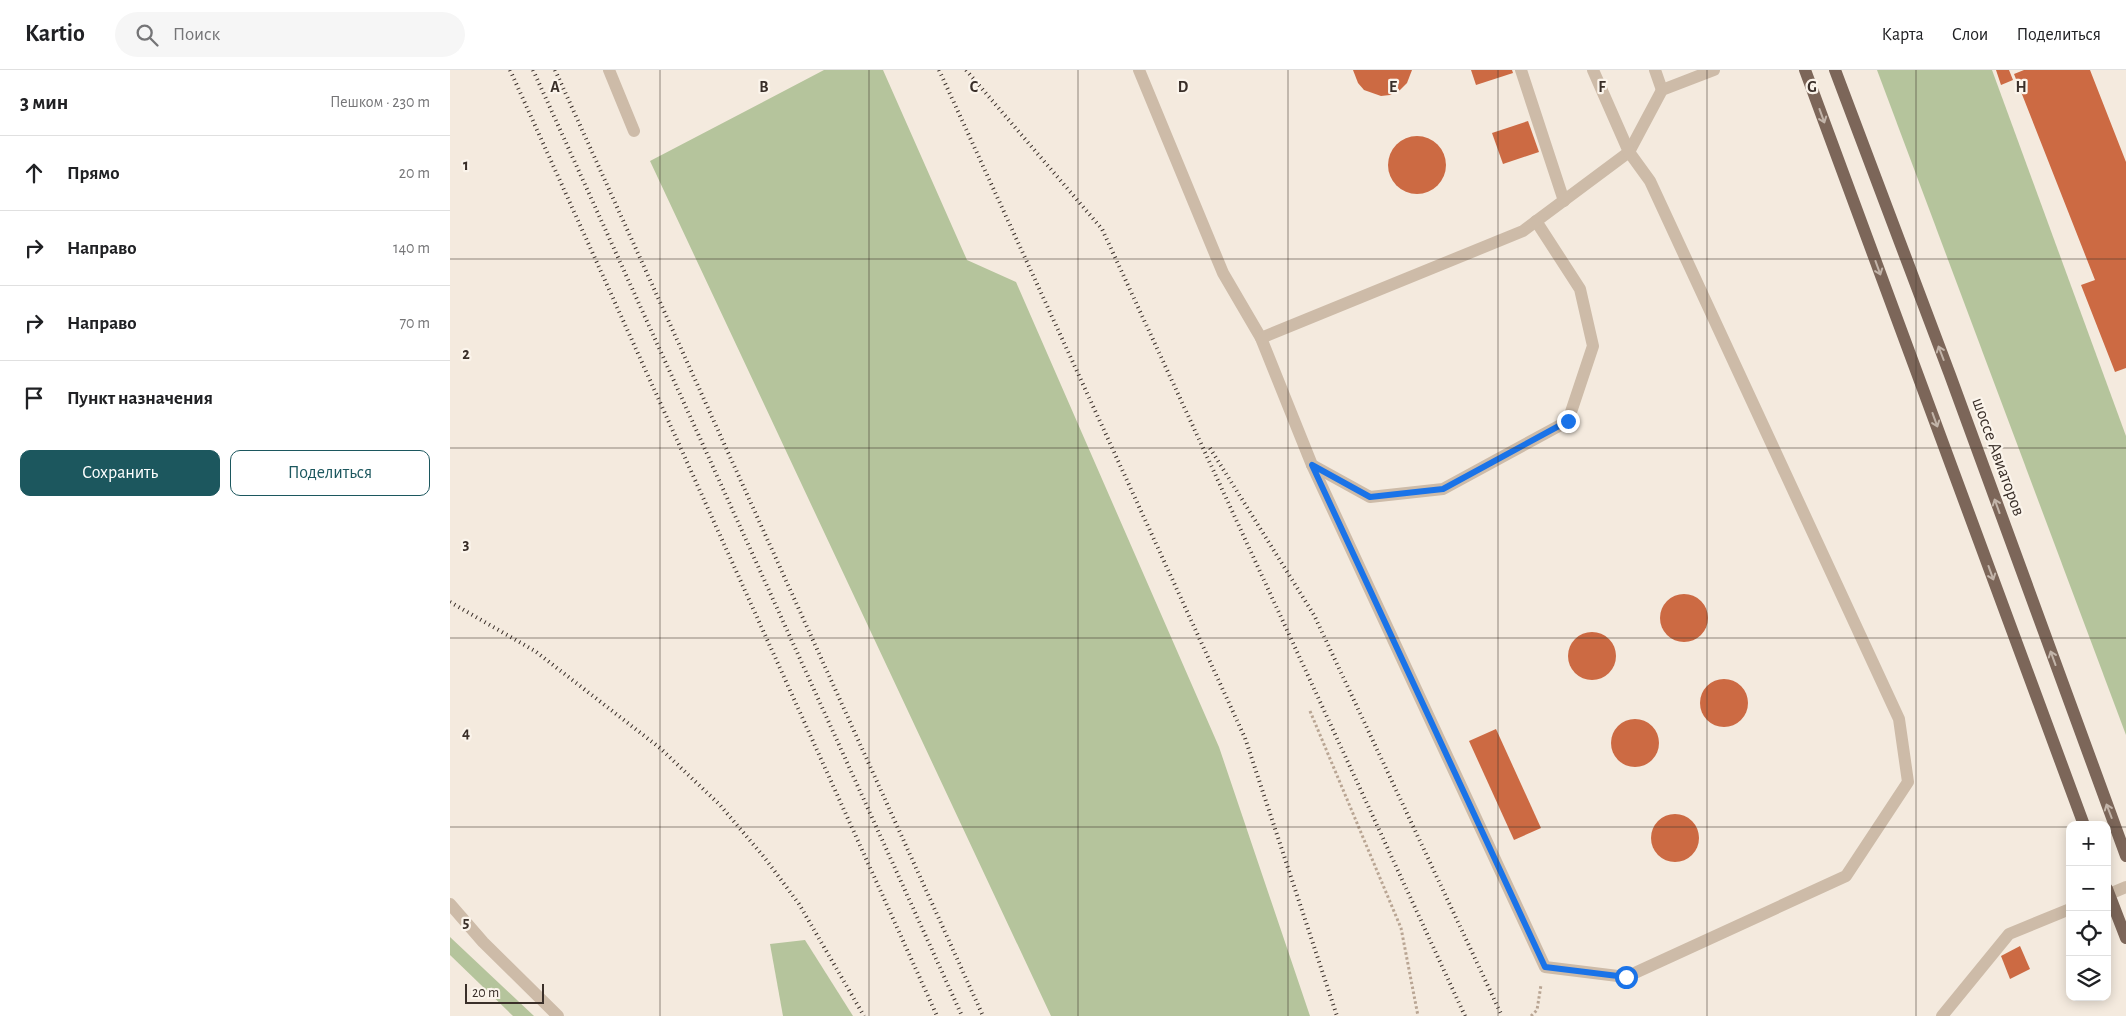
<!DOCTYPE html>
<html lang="ru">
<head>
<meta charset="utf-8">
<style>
  body { margin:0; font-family:"Alegreya Sans",sans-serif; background:#f6f6f6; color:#202124 }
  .controls { position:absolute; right:15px; bottom:15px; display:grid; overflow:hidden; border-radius:10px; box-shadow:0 2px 12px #0003 }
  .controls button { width:45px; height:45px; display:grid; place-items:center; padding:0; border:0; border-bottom:1px solid #e0e0e0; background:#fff; color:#202124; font:25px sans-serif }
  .scale { position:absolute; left:15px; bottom:12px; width:79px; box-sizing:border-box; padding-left:5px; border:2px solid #3a2f29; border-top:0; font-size:14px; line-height:18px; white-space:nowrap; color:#3a2f29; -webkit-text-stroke:4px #fbf4eb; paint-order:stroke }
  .stop { position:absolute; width:15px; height:15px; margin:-11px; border:4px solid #1a73e8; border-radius:50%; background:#fff }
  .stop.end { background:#1a73e8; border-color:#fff; box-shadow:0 1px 5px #0008 }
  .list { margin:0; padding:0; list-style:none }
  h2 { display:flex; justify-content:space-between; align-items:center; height:65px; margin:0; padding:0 20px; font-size:21px }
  h2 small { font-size:16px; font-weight:400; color:#757577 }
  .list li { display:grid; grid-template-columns:32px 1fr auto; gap:15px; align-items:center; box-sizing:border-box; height:75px; padding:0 20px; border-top:1px solid #e0e0e0 }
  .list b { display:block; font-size:19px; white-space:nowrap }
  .list em { font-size:16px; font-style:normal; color:#757577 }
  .actions { display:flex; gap:10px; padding:15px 20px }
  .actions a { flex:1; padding:11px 0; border:1px solid #1c575e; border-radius:10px; text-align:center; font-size:18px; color:#1c575e }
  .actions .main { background:#1c575e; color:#fff }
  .icon { flex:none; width:28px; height:28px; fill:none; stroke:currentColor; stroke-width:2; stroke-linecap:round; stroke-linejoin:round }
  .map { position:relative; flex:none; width:1676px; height:946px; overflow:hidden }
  header { display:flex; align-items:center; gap:30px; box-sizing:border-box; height:70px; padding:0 25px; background:#fff; border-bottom:1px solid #e0e0e0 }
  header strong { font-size:24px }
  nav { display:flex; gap:28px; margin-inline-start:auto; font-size:18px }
  .search { width:350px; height:45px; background:#f6f6f6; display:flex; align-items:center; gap:12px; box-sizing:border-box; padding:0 18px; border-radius:28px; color:#757577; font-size:19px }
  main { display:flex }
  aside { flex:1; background:#fff }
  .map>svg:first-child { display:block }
  .green { fill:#b5c49c }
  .building { fill:#cc6a43 }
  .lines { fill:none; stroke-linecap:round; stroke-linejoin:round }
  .path { stroke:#b9a593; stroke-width:3; stroke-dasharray:2.5 2.5; stroke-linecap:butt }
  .service { stroke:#cdbba8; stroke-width:12 }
  .minor { stroke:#cdbba8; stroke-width:12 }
  .primary { stroke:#7c6659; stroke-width:12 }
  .rail { stroke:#3a2f29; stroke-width:4; stroke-dasharray:1 4; stroke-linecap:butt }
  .oneway { stroke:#c2b4a9 }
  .route { stroke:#1a73e8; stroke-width:6 }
  .grid { fill:none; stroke:#3a2f29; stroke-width:1; stroke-opacity:0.55 }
  .labels { text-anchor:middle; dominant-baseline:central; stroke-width:4.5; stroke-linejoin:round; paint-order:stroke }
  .street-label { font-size:18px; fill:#3a2f29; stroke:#fbf4eb }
  .grid-label { font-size:16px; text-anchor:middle; font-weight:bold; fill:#3a2f29; stroke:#fbf4eb; stroke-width:4.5; stroke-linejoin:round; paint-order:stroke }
</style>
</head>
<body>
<header>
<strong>Kartio</strong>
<div class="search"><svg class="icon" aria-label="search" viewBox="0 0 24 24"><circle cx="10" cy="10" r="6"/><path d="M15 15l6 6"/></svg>Поиск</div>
<nav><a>Карта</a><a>Слои</a><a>Поделиться</a></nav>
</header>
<main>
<aside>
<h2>3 мин<small>Пешком · 230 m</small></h2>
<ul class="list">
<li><svg class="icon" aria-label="ahead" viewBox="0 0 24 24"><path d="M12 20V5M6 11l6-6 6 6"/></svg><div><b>Прямо</b></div><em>20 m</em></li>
<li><svg class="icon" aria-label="right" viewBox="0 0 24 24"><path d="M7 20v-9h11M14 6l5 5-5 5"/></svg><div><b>Направо</b></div><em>140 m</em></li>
<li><svg class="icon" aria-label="right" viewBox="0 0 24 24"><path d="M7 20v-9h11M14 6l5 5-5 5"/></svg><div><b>Направо</b></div><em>70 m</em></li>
<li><svg class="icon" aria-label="arrive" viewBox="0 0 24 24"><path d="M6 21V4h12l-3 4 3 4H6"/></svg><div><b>Пункт назначения</b></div></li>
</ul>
<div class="actions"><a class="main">Сохранить</a><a>Поделиться</a></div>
</aside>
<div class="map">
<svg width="1676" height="946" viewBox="0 0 1676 946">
  <rect width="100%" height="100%" fill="#f4eade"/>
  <g class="green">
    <polygon points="374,0 433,0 517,190 566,212 769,677 860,946 601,946 200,91"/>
    <polygon points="1427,0 1542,0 1676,366 1676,665"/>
    <polygon points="0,867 84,946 63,946 0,885"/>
    <polygon points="355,870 403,946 333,946 320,874"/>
  </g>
  <g class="building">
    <polygon points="903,0 962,0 957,13 950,20 940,25 931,26 914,20 908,13"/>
    <polygon points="1021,0 1062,0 1063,3 1026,15"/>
    <polygon points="1546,0 1559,0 1563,10 1551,15"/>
    <polygon points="1574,0 1640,0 1676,92 1676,298 1665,302 1631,215 1645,210 1564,4"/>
    <polygon points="1078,51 1089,82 1053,94 1042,63"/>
    <circle cx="967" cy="95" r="29"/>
    <circle cx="1234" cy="548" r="24"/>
    <circle cx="1142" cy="586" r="24"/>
    <circle cx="1274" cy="633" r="24"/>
    <circle cx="1185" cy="673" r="24"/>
    <polygon points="1046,659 1091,758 1064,770 1019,671"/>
    <circle cx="1225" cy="768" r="24"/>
    <polygon points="1570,876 1580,899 1560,909 1551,886"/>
  </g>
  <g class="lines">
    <g class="path">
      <polyline points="860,641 951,858 968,946"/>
      <polyline points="1081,946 1087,940 1091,915"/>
    </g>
    <g class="service">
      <polyline points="689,0 773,203 811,268 862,395 920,427 993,419 1118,351 1143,276 1130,219 1086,151"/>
      <polyline points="1071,0 1114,131"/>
      <polyline points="1205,0 1212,20"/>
      <polyline points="811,268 1073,161 1179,82 1212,20 1264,0"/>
      <polyline points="862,395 1095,897 1176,907 1396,806 1458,712 1449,649 1200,111 1179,82 1143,0"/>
      <polyline points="1657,825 1676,817"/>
      <polyline points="1492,946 1559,864 1620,839"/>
    </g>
    <g class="minor">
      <polyline points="159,0 184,61"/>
      <polyline points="0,834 33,872 108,946"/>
    </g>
    <g class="primary">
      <polyline points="1355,0 1634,755"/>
      <polyline points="1385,0 1500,305 1676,786"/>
      <polyline points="1657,819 1676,868"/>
    </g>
    <g class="rail">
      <polyline points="60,0 487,946"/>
      <polyline points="83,0 512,946"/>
      <polyline points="105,0 533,946"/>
      <polyline points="489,0 795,668 887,946"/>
      <polyline points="516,0 652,159 1015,946"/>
      <polyline points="760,378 864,545 1052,946"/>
      <polyline points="0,532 85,581 210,678 270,735 314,787 349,834 414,946"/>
    </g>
  </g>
  <defs><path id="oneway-shaft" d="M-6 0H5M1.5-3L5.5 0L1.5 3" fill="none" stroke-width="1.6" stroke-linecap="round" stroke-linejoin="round" transform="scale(1.25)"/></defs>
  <g class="oneway">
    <use href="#oneway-shaft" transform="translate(1372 46) rotate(70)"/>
    <use href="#oneway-shaft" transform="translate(1428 198) rotate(70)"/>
    <use href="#oneway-shaft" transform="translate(1491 283) rotate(-111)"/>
    <use href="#oneway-shaft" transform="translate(1485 350) rotate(70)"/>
    <use href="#oneway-shaft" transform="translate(1547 436) rotate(-110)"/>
    <use href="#oneway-shaft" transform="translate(1541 503) rotate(70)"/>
    <use href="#oneway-shaft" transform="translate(1603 588) rotate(-110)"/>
    <use href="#oneway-shaft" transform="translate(1659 741) rotate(-111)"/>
  </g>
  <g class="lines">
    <polyline class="route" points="1118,351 993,419 920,427 862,395 1095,897 1176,907"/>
  </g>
  <path class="grid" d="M210 0V946M419 0V946M628 0V946M838 0V946M1048 0V946M1257 0V946M1466 0V946M0 189H1676M0 378H1676M0 568H1676M0 757H1620M1657 757H1676"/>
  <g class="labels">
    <g class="street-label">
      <text transform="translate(1548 387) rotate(70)">шоссе Авиаторов</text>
    </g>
  </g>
  <g class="grid-label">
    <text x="105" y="22">A</text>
    <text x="314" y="22">B</text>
    <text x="524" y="22">C</text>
    <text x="733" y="22">D</text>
    <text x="943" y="22">E</text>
    <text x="1152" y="22">F</text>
    <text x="1362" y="22">G</text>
    <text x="1571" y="22">H</text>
    <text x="16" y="100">1</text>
    <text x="16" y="289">2</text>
    <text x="16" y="479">3</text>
    <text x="16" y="668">4</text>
    <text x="16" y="857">5</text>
  </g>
</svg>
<div class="controls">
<button>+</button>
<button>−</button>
<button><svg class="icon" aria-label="locate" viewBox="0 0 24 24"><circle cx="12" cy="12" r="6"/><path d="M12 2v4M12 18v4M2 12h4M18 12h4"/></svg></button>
<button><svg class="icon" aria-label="layers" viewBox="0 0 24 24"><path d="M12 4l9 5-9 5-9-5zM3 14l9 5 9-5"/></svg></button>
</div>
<div class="scale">20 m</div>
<div class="stop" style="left:1176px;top:907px"></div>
<div class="stop end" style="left:1118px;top:351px"></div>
</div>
</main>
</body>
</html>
